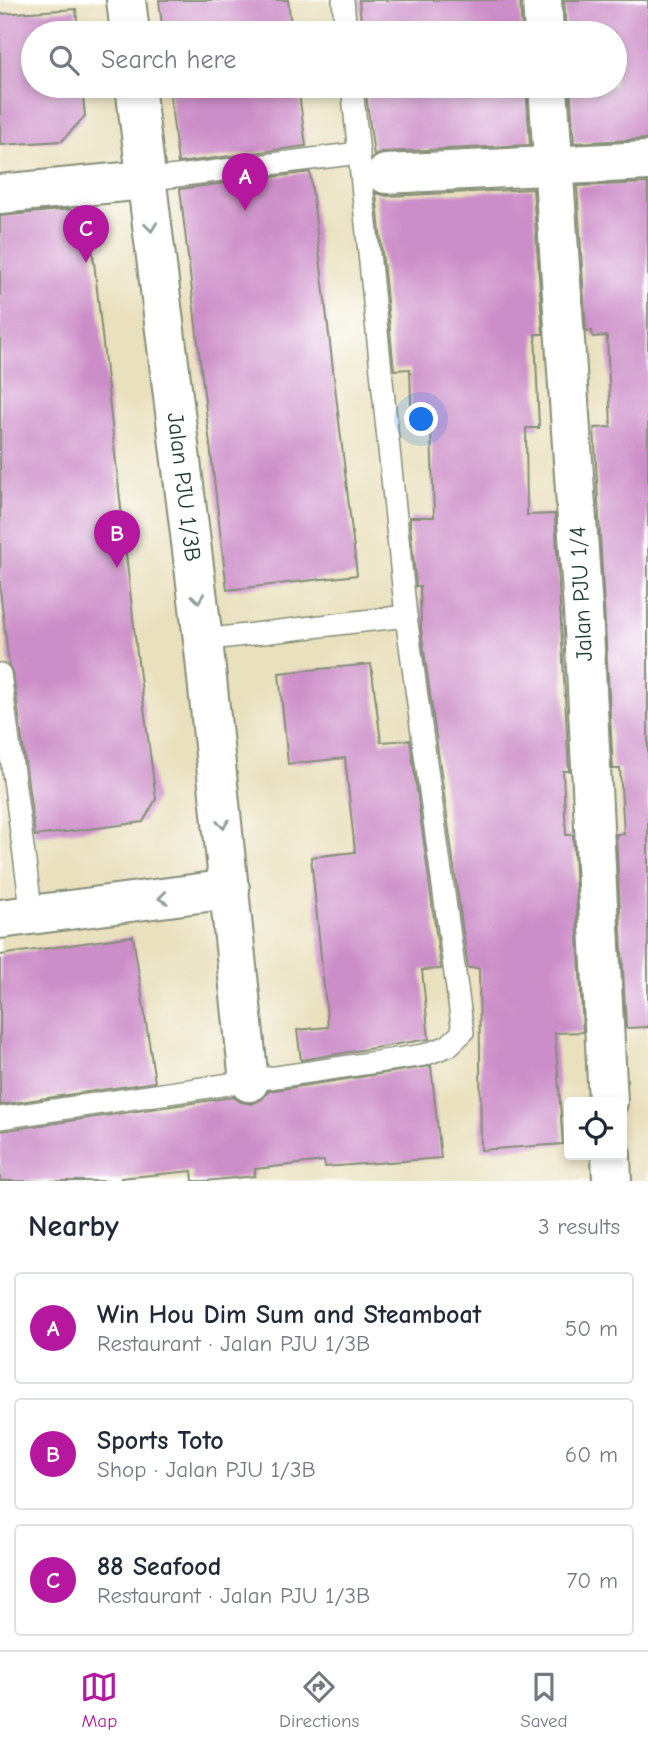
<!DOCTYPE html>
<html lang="en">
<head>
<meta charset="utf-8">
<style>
  body { margin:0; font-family:"Comic Neue",sans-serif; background:#f6f6f7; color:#1f2937 }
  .controls { position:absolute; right:21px; bottom:21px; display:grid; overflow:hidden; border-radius:7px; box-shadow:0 4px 10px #0003 }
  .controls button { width:63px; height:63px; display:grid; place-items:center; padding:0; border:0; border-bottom:2px solid #e0e1e3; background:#fff; color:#1f2937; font:35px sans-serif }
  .you { position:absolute; left:422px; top:420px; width:24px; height:24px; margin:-18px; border:5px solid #fff; border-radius:50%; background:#1a73e8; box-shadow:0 0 0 10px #1a73e833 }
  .badge { display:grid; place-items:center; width:46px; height:46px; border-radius:50%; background:#b5179e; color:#fff; font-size:23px; font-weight:700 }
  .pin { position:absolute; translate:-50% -58px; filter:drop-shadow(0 2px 4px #0008) }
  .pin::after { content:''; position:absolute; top:37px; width:24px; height:21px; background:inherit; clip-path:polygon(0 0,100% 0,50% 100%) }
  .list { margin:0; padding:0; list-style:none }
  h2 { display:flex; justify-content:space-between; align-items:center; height:91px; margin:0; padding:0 28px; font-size:30px }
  h2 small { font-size:23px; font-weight:400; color:#747a83 }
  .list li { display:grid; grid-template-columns:46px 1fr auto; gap:21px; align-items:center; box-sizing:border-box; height:112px; margin:0 14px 14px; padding:0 14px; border:2px solid #e0e1e3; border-radius:7px }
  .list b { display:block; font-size:26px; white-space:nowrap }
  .list p { margin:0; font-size:23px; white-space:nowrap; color:#747a83 }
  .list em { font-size:23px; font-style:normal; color:#747a83 }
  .icon { flex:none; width:38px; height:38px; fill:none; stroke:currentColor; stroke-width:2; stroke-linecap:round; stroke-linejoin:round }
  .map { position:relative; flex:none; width:648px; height:1181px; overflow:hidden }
  .search { position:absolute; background:#fff; box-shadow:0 4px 10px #0003; left:21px; right:21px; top:21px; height:77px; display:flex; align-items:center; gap:18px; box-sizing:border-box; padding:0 24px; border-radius:38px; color:#747a83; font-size:26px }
  .sheet { height:469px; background:#fff }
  nav { display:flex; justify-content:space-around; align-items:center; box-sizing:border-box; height:98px; border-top:2px solid #e0e1e3; background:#fff; font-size:19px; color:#747a83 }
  nav a { display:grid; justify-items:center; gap:4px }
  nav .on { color:#b5179e }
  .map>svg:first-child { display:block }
  .building { fill:#cc8ec8 }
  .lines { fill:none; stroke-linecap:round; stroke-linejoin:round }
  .lane-casing { stroke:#848e78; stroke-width:24 }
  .street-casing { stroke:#848e78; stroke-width:42 }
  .lane { stroke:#fff; stroke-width:21 }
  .street { stroke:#fff; stroke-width:38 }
  .oneway { stroke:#8f9e9a }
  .labels { text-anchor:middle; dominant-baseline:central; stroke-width:5; stroke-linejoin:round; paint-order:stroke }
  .street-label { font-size:23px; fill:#1f3d34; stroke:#fff }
</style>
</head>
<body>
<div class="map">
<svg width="648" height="1181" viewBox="0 0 648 1181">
  <rect width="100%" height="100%" fill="#fff"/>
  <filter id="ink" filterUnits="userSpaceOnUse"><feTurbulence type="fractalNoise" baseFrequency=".0143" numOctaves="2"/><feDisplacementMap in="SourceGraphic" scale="14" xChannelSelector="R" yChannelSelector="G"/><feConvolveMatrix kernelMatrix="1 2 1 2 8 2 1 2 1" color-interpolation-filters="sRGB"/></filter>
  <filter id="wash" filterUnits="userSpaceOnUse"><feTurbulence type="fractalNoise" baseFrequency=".00686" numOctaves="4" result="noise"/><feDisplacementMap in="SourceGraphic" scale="28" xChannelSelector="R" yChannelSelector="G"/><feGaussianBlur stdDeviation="1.57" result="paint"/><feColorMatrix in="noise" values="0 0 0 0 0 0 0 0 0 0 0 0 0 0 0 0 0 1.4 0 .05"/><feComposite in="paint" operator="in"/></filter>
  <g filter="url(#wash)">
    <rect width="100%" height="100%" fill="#e9e0bd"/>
    <g id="blocks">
      <g class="building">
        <polygon points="159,0 288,0 292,33 163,33"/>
        <polygon points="359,0 520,0 522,33 362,33"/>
        <polygon points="564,0 648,0 648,139 574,143 570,86 615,86 615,33 566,33"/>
        <polygon points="76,9 78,33 33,33 33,86 82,86 85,116 62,141 0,145 0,14"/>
        <polygon points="169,86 298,86 306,146 178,163"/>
        <polygon points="365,86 526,86 530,145 385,152 374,156"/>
        <polygon points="310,172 357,575 227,590 180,189"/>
        <polygon points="648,183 648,1027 626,1028 616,834 624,834 620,769 613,769 594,428 611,427 607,336 593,337 592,331 586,332 577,186"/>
        <polygon points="533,189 543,334 535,334 539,428 526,428 527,515 555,514 569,771 563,771 566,835 573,835 583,1032 555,1033 563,1144 481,1150 479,968 468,968 421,629 420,586 416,586 410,524 410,517 434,517 431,431 412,432 410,369 394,370 376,193 387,196"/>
        <polygon points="70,209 88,224 94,262 137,654 156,799 143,822 35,836 13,672 9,665 0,589 0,216"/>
        <polygon points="371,664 381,742 410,740 441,969 422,970 429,1039 301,1060 297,1030 328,1027 311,857 355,852 345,758 288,764 279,673"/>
        <polygon points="133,936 155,1082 0,1105 0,955"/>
        <polygon points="431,1066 441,1158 325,1167 324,1161 255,1169 255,1176 204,1181 193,1181 192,1171 121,1178 121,1181 0,1181 0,1131 233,1097 241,1102 252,1104 262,1099 269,1091"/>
      </g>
    </g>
  </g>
  <g filter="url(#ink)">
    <use href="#blocks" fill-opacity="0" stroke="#848e78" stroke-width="2"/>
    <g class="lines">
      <g class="lane-casing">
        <g id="lane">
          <polyline points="343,0 346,33"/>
          <polyline points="145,180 359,153"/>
          <polyline points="203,640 406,616"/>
          <polyline points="0,674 32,915"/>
          <polyline points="0,1118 424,1055 448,1046 463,1032 406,616 352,86"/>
        </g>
      </g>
      <g class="street-casing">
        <g id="street">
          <polyline points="126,0 130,33"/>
          <polyline points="542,0 544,33"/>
          <polyline points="135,86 203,640 249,1082"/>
          <polyline points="548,86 583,610 608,1102"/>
          <polyline points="386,174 648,161"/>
          <polyline points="0,194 145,180"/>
          <polyline points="0,919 230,889"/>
          <polyline points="611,1155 612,1181"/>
        </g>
      </g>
      <use href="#lane" class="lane"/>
      <use href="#street" class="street"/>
    </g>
    <defs><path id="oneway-chevron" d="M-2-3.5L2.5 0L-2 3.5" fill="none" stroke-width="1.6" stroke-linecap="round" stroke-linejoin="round" transform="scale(1.75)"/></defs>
    <g class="oneway">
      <use href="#oneway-chevron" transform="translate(151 227) rotate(83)"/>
      <use href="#oneway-chevron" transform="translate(198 598) rotate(83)"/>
      <use href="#oneway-chevron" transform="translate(223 824) rotate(84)"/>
      <use href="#oneway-chevron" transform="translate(163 898) rotate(173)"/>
    </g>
  </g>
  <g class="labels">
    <g class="street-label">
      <text transform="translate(184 487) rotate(83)">Jalan PJU 1/3B</text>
      <text transform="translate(581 594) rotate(-93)">Jalan PJU 1/4</text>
    </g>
  </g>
</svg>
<div class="controls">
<button><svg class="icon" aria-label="locate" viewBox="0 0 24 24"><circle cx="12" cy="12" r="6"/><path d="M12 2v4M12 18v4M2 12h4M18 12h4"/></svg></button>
</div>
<div class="you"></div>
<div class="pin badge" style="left:245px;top:211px">A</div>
<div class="pin badge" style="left:117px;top:568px">B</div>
<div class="pin badge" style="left:86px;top:263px">C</div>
<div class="search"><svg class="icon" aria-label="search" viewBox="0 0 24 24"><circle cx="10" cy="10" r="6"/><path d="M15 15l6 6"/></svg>Search here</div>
</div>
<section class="sheet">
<h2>Nearby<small>3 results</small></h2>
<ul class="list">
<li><span class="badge">A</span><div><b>Win Hou Dim Sum and Steamboat</b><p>Restaurant · Jalan PJU 1/3B</p></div><em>50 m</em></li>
<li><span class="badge">B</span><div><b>Sports Toto</b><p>Shop · Jalan PJU 1/3B</p></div><em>60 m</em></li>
<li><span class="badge">C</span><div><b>88 Seafood</b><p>Restaurant · Jalan PJU 1/3B</p></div><em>70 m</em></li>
</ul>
</section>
<nav>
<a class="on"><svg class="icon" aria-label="map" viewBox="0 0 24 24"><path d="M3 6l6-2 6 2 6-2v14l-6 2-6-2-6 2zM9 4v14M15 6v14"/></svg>Map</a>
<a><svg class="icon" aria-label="directions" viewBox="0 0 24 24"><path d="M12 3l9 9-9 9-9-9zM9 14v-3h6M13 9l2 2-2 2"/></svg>Directions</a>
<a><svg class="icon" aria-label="saved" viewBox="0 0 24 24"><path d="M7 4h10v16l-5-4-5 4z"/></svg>Saved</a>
</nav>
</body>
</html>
